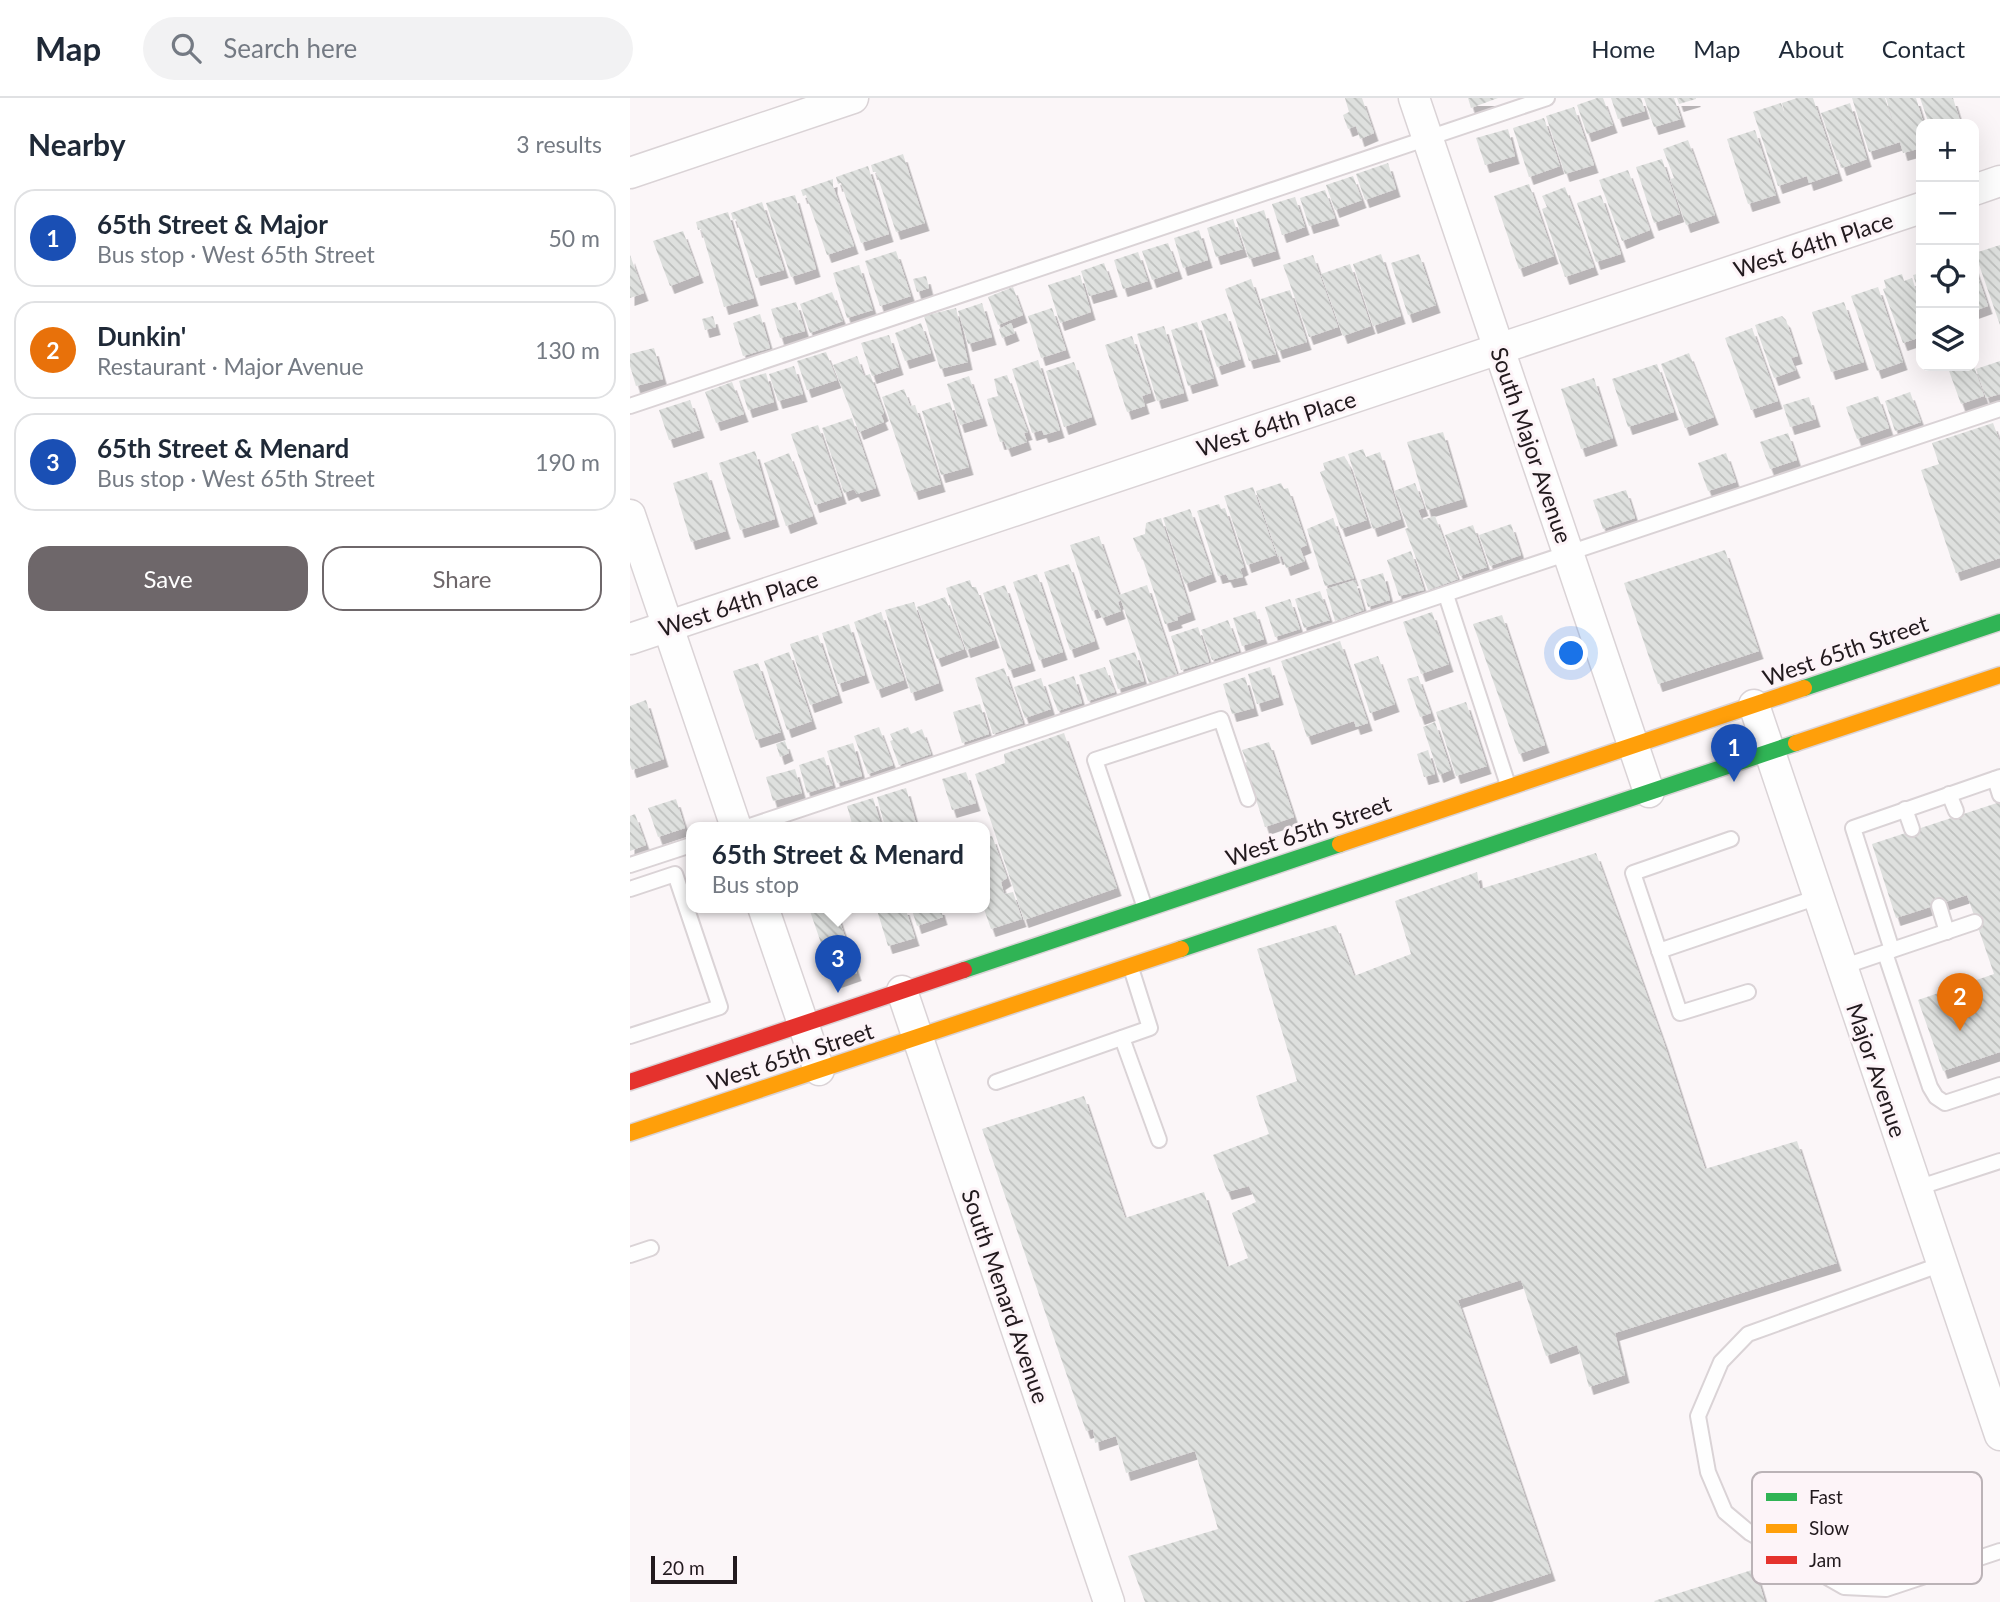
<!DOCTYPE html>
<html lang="en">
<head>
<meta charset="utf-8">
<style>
  body { margin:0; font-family:Lato,sans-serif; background:#f2f2f3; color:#1f2937 }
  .controls { position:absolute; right:21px; top:21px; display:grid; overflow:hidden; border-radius:14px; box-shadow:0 7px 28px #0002 }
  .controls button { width:63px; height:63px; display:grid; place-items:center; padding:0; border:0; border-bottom:2px solid #e0e1e3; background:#fff; color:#1f2937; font:35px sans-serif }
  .scale { position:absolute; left:21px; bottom:18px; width:86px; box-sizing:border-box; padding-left:7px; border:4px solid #221a1e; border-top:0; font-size:19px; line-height:24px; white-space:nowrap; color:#221a1e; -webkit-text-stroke:5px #fdf4f8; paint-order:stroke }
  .you { position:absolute; left:942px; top:556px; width:24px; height:24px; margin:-18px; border:5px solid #fff; border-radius:50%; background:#1a73e8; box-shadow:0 0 0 10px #1a73e833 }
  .badge { display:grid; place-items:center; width:46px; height:46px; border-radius:50%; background:#6e676a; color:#fff; font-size:23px; font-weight:700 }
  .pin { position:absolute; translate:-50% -58px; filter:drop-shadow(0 2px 4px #0008) }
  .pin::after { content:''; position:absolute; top:37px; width:24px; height:21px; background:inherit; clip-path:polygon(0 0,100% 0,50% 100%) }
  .popup { position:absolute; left:56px; top:724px; width:304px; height:91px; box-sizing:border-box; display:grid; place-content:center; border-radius:14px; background:#fff; filter:drop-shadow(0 2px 5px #0005); font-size:23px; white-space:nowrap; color:#747a83 }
  .popup b { font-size:26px; color:#1f2937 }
  .popup::after { content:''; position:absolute; left:50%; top:100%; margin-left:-14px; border:14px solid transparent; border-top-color:#fff }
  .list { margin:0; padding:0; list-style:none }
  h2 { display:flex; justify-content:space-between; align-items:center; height:91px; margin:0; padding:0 28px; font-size:30px }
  h2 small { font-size:23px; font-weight:400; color:#747a83 }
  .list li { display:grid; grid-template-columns:46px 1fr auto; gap:21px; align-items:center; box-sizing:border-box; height:98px; margin:0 14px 14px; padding:0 14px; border:2px solid #e0e1e3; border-radius:21px }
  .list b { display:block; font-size:26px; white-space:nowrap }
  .list p { margin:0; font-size:23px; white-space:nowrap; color:#747a83 }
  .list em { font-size:23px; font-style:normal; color:#747a83 }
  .actions { display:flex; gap:14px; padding:21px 28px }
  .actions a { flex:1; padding:16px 0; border:2px solid #6e676a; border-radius:21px; text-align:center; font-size:24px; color:#6e676a }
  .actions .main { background:#6e676a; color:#fff }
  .icon { flex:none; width:38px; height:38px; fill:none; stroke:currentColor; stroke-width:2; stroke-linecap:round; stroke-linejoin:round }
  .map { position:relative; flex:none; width:1370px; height:1504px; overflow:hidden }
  header { display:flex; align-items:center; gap:42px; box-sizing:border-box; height:98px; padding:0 35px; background:#fff; border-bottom:2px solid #e0e1e3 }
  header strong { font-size:33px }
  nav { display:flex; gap:38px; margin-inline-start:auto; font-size:24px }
  .search { width:490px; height:63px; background:#f2f2f3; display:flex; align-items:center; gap:18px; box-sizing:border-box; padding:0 24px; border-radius:38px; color:#747a83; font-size:26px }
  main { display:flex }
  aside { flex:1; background:#fff }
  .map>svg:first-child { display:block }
  .building { fill:url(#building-back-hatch); filter:url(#shadow) }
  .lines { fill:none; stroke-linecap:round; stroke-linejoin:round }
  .lane-casing { stroke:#dad3d6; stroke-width:18 }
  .street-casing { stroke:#dad3d6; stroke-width:33 }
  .fast-casing { stroke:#dad3d6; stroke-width:19 }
  .slow-casing { stroke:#dad3d6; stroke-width:19 }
  .jam-casing { stroke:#dad3d6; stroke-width:19 }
  .lane { stroke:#fefefe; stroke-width:14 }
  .street { stroke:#fefefe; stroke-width:30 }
  .fast { stroke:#30b455; stroke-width:16 }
  .slow { stroke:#ff9f0a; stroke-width:16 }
  .jam { stroke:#e5322d; stroke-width:16 }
  .labels { text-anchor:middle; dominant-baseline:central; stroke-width:6; stroke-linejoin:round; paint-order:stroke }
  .street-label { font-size:23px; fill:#221a1e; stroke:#fdf4f8 }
  .key { fill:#fdf4f8; stroke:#bbb3b7; stroke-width:2 }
  .key-label { font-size:19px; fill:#221a1e }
</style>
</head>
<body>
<header>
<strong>Map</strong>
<div class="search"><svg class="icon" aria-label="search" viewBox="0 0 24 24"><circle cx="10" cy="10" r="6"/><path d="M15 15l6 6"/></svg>Search here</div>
<nav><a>Home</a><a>Map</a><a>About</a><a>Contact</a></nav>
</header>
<main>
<aside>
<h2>Nearby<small>3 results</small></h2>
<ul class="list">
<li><span class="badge" style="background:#1a4fb4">1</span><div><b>65th Street &amp; Major</b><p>Bus stop · West 65th Street</p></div><em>50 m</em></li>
<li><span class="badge" style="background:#e8710a">2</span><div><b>Dunkin'</b><p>Restaurant · Major Avenue</p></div><em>130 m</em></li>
<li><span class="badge" style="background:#1a4fb4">3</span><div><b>65th Street &amp; Menard</b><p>Bus stop · West 65th Street</p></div><em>190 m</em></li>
</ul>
<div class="actions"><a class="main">Save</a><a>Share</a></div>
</aside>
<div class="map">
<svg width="1370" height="1504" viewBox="0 0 1370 1504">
  <defs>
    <pattern id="building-back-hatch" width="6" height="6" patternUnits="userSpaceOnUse" patternTransform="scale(1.75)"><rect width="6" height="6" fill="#dee0de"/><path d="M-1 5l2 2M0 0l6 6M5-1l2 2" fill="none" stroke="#bec0be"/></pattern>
    <filter id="shadow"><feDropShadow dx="4.5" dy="8" stdDeviation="0" flood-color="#0004"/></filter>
  </defs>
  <rect width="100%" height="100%" fill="#fbf6f8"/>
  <g class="building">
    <polygon points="715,0 732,0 744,35 730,41 726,28 718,31 713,17 719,14"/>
    <polygon points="838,0 868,0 841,10"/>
    <polygon points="967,0 973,0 983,27 957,36 947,7"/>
    <polygon points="981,0 1011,0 1015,13 988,21"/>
    <polygon points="1014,0 1044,0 1051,21 1024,29"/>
    <polygon points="1047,0 1066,0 1066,1 1049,6"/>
    <polygon points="1167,0 1183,0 1208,75 1179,85 1177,78 1148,88 1123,14 1151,5 1155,16 1152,5"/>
    <polygon points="1222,0 1255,0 1267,37 1256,0 1286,0 1294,26 1291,26 1291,50 1273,55 1270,44 1239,54"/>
    <polygon points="1290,0 1323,0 1331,26 1299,26"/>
    <polygon points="1220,5 1237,61 1212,70 1209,61 1207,62 1191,15"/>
    <polygon points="944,9 964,67 935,76 916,18"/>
    <polygon points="914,20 930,68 899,79 883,30"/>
    <polygon points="878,31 885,58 855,67 846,40"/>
    <polygon points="1125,32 1146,97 1118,106 1097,41"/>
    <polygon points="1058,42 1085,117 1056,127 1040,81 1044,80 1033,51"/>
    <polygon points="273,56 295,125 266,134 246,74 243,74 241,67"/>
    <polygon points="1032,61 1050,116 1024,125 1006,69"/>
    <polygon points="758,65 766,91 735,102 726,76"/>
    <polygon points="238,68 259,136 231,145 211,85 208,86 206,79"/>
    <polygon points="998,72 1020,132 992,143 969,82"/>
    <polygon points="723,78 732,102 705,112 696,87"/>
    <polygon points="203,81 203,88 224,148 197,157 176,97 173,98 171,92"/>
    <polygon points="899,86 924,158 889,171 864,98"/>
    <polygon points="935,89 964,169 935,179 912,111 917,109 912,98"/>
    <polygon points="695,92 705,120 679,128 670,100"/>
    <polygon points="165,97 186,171 161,179 136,105"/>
    <polygon points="971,97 991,156 966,164 947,105"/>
    <polygon points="665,99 675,129 652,137 642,106"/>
    <polygon points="132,104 154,172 126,180 106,121 103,122 101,115"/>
    <polygon points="634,112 646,153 619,161 606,121"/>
    <polygon points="98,114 124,200 94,209 71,131 68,132 66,124"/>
    <polygon points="603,121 613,151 586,159 577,130"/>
    <polygon points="569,132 578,162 553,170 544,140"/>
    <polygon points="53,133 69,177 40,188 23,143"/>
    <polygon points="538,145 548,173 522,182 512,153"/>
    <polygon points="1370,147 1370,227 1345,155"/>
    <polygon points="266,153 281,198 250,208 235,163"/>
    <polygon points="508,154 518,183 493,191 484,162"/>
    <polygon points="751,156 771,218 743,228 723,166"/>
    <polygon points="789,156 806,207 778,217 761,165"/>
    <polygon points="0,157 14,195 0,200"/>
    <polygon points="683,157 708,229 679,239 653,167"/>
    <polygon points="474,165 483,191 459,198 451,173"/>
    <polygon points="720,166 741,228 713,238 691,176"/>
    <polygon points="229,167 243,212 217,220 203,175"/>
    <polygon points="1344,167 1358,208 1344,213"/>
    <polygon points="1291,175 1291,201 1283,177"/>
    <polygon points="1272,176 1274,183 1282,180 1291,207 1291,239 1273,245 1253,191 1256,190 1254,182"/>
    <polygon points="450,177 461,214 430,225 418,187"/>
    <polygon points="296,178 299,190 287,194 283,181"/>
    <polygon points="621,181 646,256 619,263 595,191"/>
    <polygon points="383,189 393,217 368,227 358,199"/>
    <polygon points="1248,189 1273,264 1247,273 1221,198"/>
    <polygon points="660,192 677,244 648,253 631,201"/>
    <polygon points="202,194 213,223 180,235 170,206"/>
    <polygon points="166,204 175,233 150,240 141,211"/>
    <polygon points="1214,204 1234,264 1201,274 1182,214"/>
    <polygon points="352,205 362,239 338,246 328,213"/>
    <polygon points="326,210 338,264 310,271 294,218"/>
    <polygon points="422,210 436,252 411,260 398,218"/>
    <polygon points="596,215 611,261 587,269 571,223"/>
    <polygon points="130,216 140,250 113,258 103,225"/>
    <polygon points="83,218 86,229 75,232 72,221"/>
    <polygon points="1152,218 1156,222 1168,258 1161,260 1166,272 1144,280 1125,227"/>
    <polygon points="567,224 584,280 558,288 541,232"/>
    <polygon points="291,225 301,255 275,263 265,235"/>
    <polygon points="381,225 385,235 372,240 369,231"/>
    <polygon points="534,228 554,295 527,303 507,236"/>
    <polygon points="1122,230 1148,303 1121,312 1095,240"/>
    <polygon points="259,237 269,269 242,278 231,245"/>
    <polygon points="502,238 521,295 512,298 515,308 497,314 475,247"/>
    <polygon points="24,250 33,281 6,288 0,268 0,256"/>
    <polygon points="196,254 207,282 177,292 167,263"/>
    <polygon points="1059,255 1084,319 1055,330 1031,266"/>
    <polygon points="227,258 234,278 240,276 254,315 251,317 254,324 229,334 203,267"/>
    <polygon points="408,262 430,332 414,337 412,332 402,335 382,271"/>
    <polygon points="1370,263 1370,296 1356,300 1346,271"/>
    <polygon points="444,264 462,319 434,329 416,273"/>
    <polygon points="1027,266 1044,314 998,329 982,281"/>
    <polygon points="164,268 173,296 148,303 139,276"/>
    <polygon points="1323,268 1344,268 1354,298 1331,306 1318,270"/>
    <polygon points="136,275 144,304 118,312 109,283"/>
    <polygon points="377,277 398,334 394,335 397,344 377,351 374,343 370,344 357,301 368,298 364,281"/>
    <polygon points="339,278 353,320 330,327 317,286"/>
    <polygon points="964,280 983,340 951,351 931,291"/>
    <polygon points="102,284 114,316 86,325 75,294"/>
    <polygon points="274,291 280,308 285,307 311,386 284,394 252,299"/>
    <polygon points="1280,294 1291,324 1265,333 1255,303"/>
    <polygon points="1248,298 1259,330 1227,341 1216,309"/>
    <polygon points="1179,299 1186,321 1160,329 1153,307"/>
    <polygon points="60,302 70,332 39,342 29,312"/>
    <polygon points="320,304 339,369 311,377 292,313"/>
    <polygon points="222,320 246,390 227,396 224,391 214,395 192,330"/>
    <polygon points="1363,325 1370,344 1370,460 1326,475 1291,372 1309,366 1302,345"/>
    <polygon points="188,327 212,398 185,407 161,336"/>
    <polygon points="813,334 833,401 797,412 777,344"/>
    <polygon points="1158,335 1167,362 1140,371 1130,344"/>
    <polygon points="733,351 736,359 750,354 771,421 743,431 718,356"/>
    <polygon points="125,353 145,421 110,432 89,365"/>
    <polygon points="159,355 183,418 156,428 134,365"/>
    <polygon points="1096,355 1106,384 1078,393 1068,365"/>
    <polygon points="714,358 718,364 737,422 711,431 690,374 695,372 693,365"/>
    <polygon points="77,374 96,433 61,444 43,385"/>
    <polygon points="651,385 654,391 658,390 677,447 670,450 675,463 656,470 652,458 648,459 626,393"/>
    <polygon points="785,385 794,410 788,412 792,422 805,418 828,481 798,492 775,431 778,430 764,393"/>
    <polygon points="623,389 646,457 617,467 594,398"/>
    <polygon points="996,392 1005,420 973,431 963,402"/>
    <polygon points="589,406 591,411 595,410 614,469 610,471 613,479 599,482 596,476 588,478 567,413"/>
    <polygon points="560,411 582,476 555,486 533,420"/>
    <polygon points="531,420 561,514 547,519 548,522 535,526 510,453 508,454 503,440 515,436 516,425"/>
    <polygon points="703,420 724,480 695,488 677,431"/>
    <polygon points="881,426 891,457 860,468 849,437"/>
    <polygon points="843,427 857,469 830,478 815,437"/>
    <polygon points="469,438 489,497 517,487 547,576 519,585 491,502 488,504 491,513 472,520 468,511 462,513 440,447"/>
    <polygon points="1095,452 1129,553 1028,586 994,485"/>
    <polygon points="781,453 794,492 769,498 757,462"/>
    <polygon points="439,466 465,543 440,552 414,474"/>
    <polygon points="753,475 760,502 738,509 730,482"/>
    <polygon points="407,476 433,554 409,562 383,484"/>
    <polygon points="340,482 342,489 346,489 365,542 336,552 316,490"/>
    <polygon points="725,482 734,512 705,523 696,491"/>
    <polygon points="375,487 401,565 379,572 353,495"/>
    <polygon points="690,493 700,522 674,530 665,501"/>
    <polygon points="315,499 334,551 307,561 287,509"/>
    <polygon points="660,501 670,531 645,539 635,509"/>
    <polygon points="284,504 309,585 281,595 255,512"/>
    <polygon points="625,513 634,541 612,548 603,520"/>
    <polygon points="251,514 274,582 247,592 224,524"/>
    <polygon points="802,514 819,566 791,576 773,524"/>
    <polygon points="872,517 915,647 889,656 843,526"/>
    <polygon points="598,522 609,553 582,562 571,532"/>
    <polygon points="219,526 235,577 208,586 192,535"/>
    <polygon points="568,529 579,564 551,572 541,538"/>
    <polygon points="188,537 208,597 180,607 160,546"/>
    <polygon points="710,543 738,625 726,629 724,623 677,639 651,563"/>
    <polygon points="159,554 182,623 157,632 134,563"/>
    <polygon points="505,554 514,583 488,591 479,562"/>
    <polygon points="748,558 765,606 740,615 724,566"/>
    <polygon points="128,565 151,634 126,642 103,573"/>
    <polygon points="475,569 485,594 458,603 449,577"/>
    <polygon points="640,569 649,599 627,606 618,576"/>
    <polygon points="374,570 393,625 363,636 345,580"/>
    <polygon points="444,578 452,605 428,613 418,587"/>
    <polygon points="788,578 801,615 790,619 777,581"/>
    <polygon points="615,579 624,610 602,616 593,586"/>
    <polygon points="411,580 421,611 395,620 384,589"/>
    <polygon points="16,602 34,661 2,672 0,666 0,608"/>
    <polygon points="836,604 857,668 826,678 806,614"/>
    <polygon points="350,606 359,636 332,645 323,614"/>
    <polygon points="805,624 821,672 809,677 793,629"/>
    <polygon points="249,629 263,667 238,676 224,638"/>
    <polygon points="278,629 281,636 292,631 301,656 269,667 260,643 263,642 260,636"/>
    <polygon points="434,635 487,790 394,822 345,676 375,665 374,656"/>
    <polygon points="155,643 159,655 150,659 146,646"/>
    <polygon points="639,644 664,719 635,729 614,665 617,664 612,652"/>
    <polygon points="223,645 232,678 207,685 197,653"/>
    <polygon points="798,652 805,676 794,679 787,656"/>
    <polygon points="194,659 203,687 177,695 169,667"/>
    <polygon points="165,671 172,695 143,703 136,679"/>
    <polygon points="336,674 346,705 322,712 312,681"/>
    <polygon points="276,690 287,729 255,729 247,699"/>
    <polygon points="243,700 251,727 223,729 217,708"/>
    <polygon points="46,701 55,730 28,739 18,710"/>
    <polygon points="1370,704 1370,954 1313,973 1288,902 1364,876 1337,797 1266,820 1242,746"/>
    <polygon points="5,716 16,747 0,753 0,718"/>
    <polygon points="362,738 377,780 371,784 374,796 383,794 392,821 361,831 354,811 358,809 355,802 355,740"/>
    <polygon points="966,755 1034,945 1075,1071 1167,1043 1207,1165 985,1235 995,1277 959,1289 947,1247 916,1258 891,1182 828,1202 921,1475 833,1504 515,1504 498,1458 588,1431 565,1353 496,1375 486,1338 465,1345 463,1331 456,1333 352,1031 454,998 495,1120 574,1094 597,1169 618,1160 602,1115 626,1104 619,1088 597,1094 583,1057 639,1036 626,998 667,983 627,851 706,827 724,878 781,856 765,803 847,774 850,791"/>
    <polygon points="189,809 205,809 227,875 204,883 180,813"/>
    <polygon points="246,809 275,809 285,840 258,848"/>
    <polygon points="281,809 310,809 313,819 287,828"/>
    <polygon points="1125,1471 1135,1504 1025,1504 1024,1503"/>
  </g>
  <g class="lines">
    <g class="lane-casing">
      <g id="lane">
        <polyline points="0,308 917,0"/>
        <polyline points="816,497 878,687"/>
        <polyline points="1365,681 1370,697"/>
        <polyline points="1319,696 1326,713"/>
        <polyline points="1275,711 1282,731"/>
        <polyline points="117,729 1370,311"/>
        <polyline points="1101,741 1003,775 1050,915 1118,894"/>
        <polyline points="0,767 61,747"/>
        <polyline points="0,791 45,776 90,909 0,938"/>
        <polyline points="1309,808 1317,834"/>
        <polyline points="515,810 465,662 591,621 618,701"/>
        <polyline points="1262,852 1223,730 1370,679"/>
        <polyline points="1029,853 1188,799"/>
        <polyline points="1255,855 1300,989 1306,999 1315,1005 1370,987"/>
        <polyline points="1212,869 1345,824"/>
        <polyline points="492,940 529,1042"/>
        <polyline points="366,984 520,930 501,870"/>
        <polyline points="1287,1090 1370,1063"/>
        <polyline points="0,1157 21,1150"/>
        <polyline points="1312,1166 1118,1236 1091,1264 1068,1318 1078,1374 1095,1414 1120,1435 1214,1489 1256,1491 1370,1453"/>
      </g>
    </g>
    <g class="street-casing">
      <g id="street">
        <polyline points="784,0 1019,694"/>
        <polyline points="0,75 223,0"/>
        <polyline points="1344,92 1370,83"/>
        <polyline points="0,417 106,729"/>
        <polyline points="0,541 1291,110"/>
        <polyline points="1124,607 1370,1337"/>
        <polyline points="133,809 189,972"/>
        <polyline points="272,893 479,1504"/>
      </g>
    </g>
    <g class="fast-casing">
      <g id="fast">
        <polyline points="1174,590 1370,524"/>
        <polyline points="551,851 1166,645"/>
        <polyline points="334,872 710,746"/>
      </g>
    </g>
    <g class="slow-casing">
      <g id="slow">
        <polyline points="1166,645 1370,577"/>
        <polyline points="710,746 1174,590"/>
        <polyline points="0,1035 551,851"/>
      </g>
    </g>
    <g class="jam-casing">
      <polyline id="jam" points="0,984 334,872"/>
    </g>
    <use href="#lane" class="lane"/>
    <use href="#street" class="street"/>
    <use href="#fast" class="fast"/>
    <use href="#slow" class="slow"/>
    <use href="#jam" class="jam"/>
  </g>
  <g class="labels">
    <g class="street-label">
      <text transform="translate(1183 146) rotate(-18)">West 64th Place</text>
      <text transform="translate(646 325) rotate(-18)">West 64th Place</text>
      <text transform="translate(902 347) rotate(71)">South Major Avenue</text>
      <text transform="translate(108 505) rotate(-18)">West 64th Place</text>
      <text transform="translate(1215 552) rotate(-19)">West 65th Street</text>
      <text transform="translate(678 732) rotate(-19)">West 65th Street</text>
      <text transform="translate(160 958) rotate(-18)">West 65th Street</text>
      <text transform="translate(1247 972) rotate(71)">Major Avenue</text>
      <text transform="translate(376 1198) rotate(71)">South Menard Avenue</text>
    </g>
  </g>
  <rect x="1122" y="1374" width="230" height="112" rx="10" class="key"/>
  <rect x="1136" y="1395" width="31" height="8" fill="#30b455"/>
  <rect x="1136" y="1426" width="31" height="9" fill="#ff9f0a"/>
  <rect x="1136" y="1458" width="31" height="8" fill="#e5322d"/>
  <g class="key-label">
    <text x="1179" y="1406">Fast</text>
    <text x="1179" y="1437">Slow</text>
    <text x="1179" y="1469">Jam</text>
  </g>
</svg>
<div class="controls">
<button>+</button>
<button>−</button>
<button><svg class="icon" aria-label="locate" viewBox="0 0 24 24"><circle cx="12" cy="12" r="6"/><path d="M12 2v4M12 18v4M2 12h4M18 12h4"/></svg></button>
<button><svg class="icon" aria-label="layers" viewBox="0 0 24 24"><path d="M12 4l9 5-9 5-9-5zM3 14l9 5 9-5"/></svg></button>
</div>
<div class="scale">20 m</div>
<div class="you"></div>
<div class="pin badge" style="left:1104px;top:684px;background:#1a4fb4">1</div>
<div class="pin badge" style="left:1330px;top:933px;background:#e8710a">2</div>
<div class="pin badge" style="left:208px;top:895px;background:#1a4fb4">3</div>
<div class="popup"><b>65th Street &amp; Menard</b>Bus stop</div>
</div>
</main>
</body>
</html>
